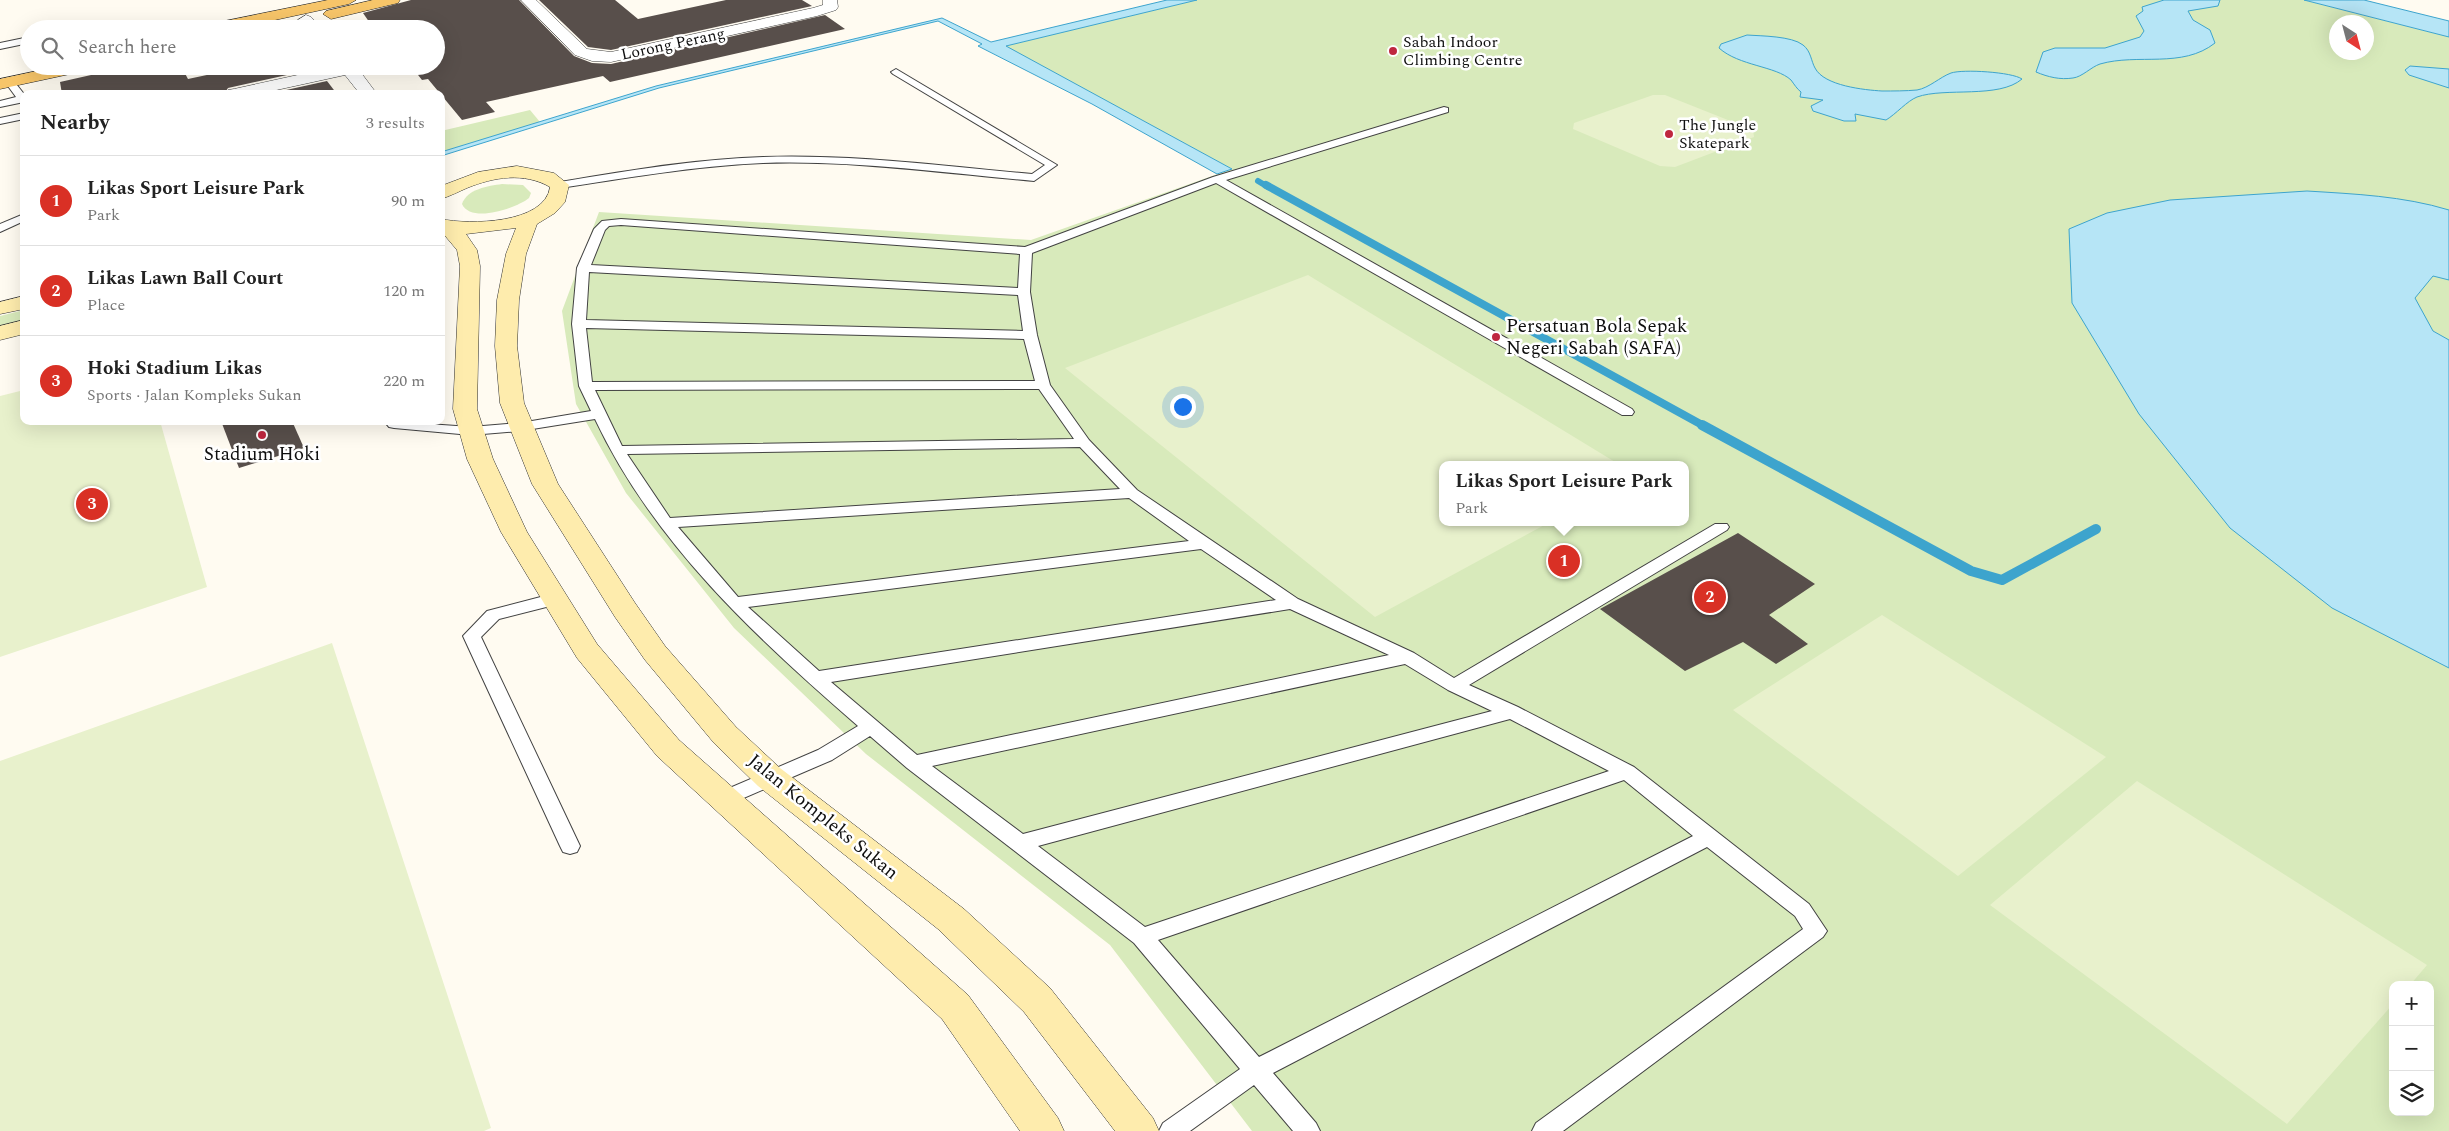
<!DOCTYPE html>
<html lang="en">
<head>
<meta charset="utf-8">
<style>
  body { margin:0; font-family:Spectral,serif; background:#f2f2f2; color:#222 }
  .controls { position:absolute; right:15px; bottom:15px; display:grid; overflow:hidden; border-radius:10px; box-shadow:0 5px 20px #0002 }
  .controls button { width:45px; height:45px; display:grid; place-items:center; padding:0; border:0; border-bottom:1px solid #e0e0e0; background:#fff; color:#222; font:25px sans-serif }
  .compass { position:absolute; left:2329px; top:15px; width:45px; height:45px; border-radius:50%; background:#fff; box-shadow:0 5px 20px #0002; rotate:144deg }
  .you { position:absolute; left:1182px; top:406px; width:18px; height:18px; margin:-12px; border:4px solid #fff; border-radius:50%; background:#1a73e8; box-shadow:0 0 0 8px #1a73e833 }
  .badge { display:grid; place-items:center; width:32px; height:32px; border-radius:50%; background:#d93025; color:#fff; font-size:16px; font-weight:700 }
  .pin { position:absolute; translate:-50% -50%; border:2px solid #fff; box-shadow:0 1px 5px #0006 }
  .popup { position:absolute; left:1439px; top:461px; width:250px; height:65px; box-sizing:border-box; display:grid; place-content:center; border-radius:10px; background:#fff; filter:drop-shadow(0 1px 4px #0005); font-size:16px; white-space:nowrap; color:#767676 }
  .popup b { font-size:19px; color:#222 }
  .popup::after { content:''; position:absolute; left:50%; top:100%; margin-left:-10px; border:10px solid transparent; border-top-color:#fff }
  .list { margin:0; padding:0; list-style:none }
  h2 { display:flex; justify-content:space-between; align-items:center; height:65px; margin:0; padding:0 20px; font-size:21px }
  h2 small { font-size:16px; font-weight:400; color:#767676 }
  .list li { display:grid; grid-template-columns:32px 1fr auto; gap:15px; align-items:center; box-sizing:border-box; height:90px; padding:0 20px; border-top:1px solid #e0e0e0 }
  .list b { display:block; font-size:19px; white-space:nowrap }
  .list p { margin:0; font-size:16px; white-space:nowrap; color:#767676 }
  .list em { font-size:16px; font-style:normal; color:#767676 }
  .icon { flex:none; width:28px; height:28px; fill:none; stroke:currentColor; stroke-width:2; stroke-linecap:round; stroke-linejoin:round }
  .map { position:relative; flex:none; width:2449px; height:1131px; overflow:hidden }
  .search { position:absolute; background:#fff; box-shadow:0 5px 20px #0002; left:20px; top:20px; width:425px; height:55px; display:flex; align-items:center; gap:12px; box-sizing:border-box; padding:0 18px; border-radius:28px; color:#767676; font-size:19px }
  .panel { position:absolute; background:#fff; box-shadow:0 5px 20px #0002; left:20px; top:90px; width:425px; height:335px; border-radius:10px }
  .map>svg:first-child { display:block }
  .green { fill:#d8eabb; fill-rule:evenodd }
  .pitch { fill:#e8f1cc }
  .water { fill:#b6e5f6; stroke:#3da4cd }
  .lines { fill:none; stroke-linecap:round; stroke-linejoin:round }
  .stream-far2 { stroke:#3da4cd; stroke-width:6 }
  .stream-far1 { stroke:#3da4cd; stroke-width:8 }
  .stream { stroke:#3da4cd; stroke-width:10 }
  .building { fill:#584f4b }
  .lane-casing { stroke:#424242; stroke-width:2 }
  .street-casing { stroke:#424242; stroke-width:1 }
  .secondary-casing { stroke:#313131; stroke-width:1 }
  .primary-casing { stroke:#202020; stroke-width:1 }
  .lane { fill:#fff; fill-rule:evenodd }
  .street { fill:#fff; fill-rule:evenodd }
  .secondary { fill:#feecad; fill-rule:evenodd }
  .primary { fill:#f7c569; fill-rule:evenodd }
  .poi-dot { fill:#bf273f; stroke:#fff; stroke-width:2 }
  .labels { text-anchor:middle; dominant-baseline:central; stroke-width:5; stroke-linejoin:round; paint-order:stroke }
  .far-poi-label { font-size:16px; fill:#0f0f0f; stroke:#fff; text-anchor:start }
  .far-street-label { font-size:16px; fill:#0f0f0f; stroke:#fff }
  .poi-label { font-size:19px; fill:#0f0f0f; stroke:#fff; text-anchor:start }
  .street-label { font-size:19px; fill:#0f0f0f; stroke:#fff }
</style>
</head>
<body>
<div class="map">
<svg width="2449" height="1131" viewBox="0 0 2449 1131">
  <rect width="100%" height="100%" fill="#fffbf1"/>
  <g class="green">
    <path d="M1197 0H2304L2449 37V1131H1252L1110 945 866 754 734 628 626 493 576 404 562 311 599 212 1031 240 1232 169 1005 46ZM2336 22H2366V52H2336ZM1443 465H1685V522H1443ZM2393 985H2430V1112H2393Z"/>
    <polygon points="530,110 540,122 441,152 441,131"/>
    <path d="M502 184 523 185 531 193 529 198C517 208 471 224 462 204 467 189 488 186 502 184Z"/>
    <polygon points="24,310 24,320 0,326 0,316"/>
  </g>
  <g class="pitch">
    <polygon points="1653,95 1665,95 1753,130 1754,137 1675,167 1660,166 1573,129 1574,123"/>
    <polygon points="1308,275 1620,465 1443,465 1443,522 1550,522 1375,617 1065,368"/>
    <polygon points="24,390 24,421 160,421 207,587 0,657 0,396"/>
    <polygon points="1882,615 2106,757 1958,876 1733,710"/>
    <polygon points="332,643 491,1128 484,1131 0,1131 0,761"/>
    <polygon points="2137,781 2427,965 2410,985 2393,985 2393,1004 2287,1124 1990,905"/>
  </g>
  <g class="water">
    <polygon points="1167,0 1197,0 1006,46 1232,169 1217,174 1092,104 978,46 982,44 938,21 659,88 441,156 441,152 656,86 942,18 991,42"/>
    <path d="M2164 0H2220L2218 6 2188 11 2193 20 2210 30 2215 43C2182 69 2138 53 2100 64 2091 67 2082 77 2073 78 2060 80 2048 77 2036 72L2043 52 2055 48H2105L2140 37 2144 31 2136 16 2143 11 2142 7Z"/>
    <polygon points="2304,0 2364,0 2449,21 2449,37"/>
    <path d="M1747 35C1761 36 1792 36 1803 45 1811 51 1811 61 1815 68 1824 86 1865 90 1882 91 1893 91 1906 91 1917 90 1929 88 1940 77 1951 73 1963 69 2012 72 2022 79 1999 99 1945 87 1917 97 1907 101 1896 114 1886 120L1855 114 1856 121H1844L1813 111 1811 106 1823 100 1800 97 1801 92C1797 89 1794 84 1791 80 1776 66 1739 66 1719 48L1721 44Z"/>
    <polygon points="2410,66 2449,69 2449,88 2409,75 2405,70"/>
    <path d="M2307 191C2355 194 2403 196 2449 210V280L2433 276 2415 298 2433 331 2449 340V668L2332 608 2230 528 2139 414 2072 303 2069 229 2107 213 2170 200Z"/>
  </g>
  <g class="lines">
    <polyline class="stream-far2" points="1258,181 1268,187"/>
    <polyline class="stream-far1" points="1266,185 1704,426"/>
    <polyline class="stream" points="1702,425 1971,571 2002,580 2096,529"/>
  </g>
  <g class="building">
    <polygon points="411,0 519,0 574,56 592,63 611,64 825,15 845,29 610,82 603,76 486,102 495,112 462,120 428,79 422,80 411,66 436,66 436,29 374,29 363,13"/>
    <polygon points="539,0 615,0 638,19 726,0 802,0 812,6 611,50 588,47"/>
    <polygon points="131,66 181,66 188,79 249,66 317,66 319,68 228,88 224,94 62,94 60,82"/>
    <polygon points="327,81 337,94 268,94"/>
    <polygon points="221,421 292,421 304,448 239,468"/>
    <polygon points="1738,533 1815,584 1769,615 1808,644 1776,664 1743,642 1685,671 1600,609"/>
  </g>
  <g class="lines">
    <g class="lane-casing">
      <g id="lane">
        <polygon points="44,24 47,25 49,29 40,29 41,25"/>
        <polygon points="29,37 29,43 0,49 0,43"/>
        <path d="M896 69 1057 165 1034 181C944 173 853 160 763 163 694 166 627 178 560 188L554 185 560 182C627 171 695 159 763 157 853 154 943 166 1032 174L1045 165 893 74 891 72Z"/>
        <polygon points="10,79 13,80 24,94 24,102 0,107 0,101 16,97 5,82"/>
        <path d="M1444 107 1448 108V112L1226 180 1632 409 1634 412 1632 415H1622L1216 183 1032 253 1030 292 1037 335 1050 385 1089 440 1137 490 1298 599 1414 653 1454 678 1715 524H1727L1729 527 1727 530 1469 685 1518 707 1634 767 1809 904 1827 931 1823 937 1563 1131H1532L1536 1123 1803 929 1795 916 1707 847 1273 1073 1316 1123 1320 1131H1293L1254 1085 1190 1131H1159L1163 1123 1240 1069 1134 943 907 768 870 736 832 760 732 803 725 805 718 803 715 798 718 793 818 750 858 726C756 637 654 544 595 419L520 431 471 435 394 428 389 427 384 421 471 427 520 423 591 411 579 386 572 324 577 268 594 229 602 221 621 219 1025 247 1213 177ZM621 225 1020 254 1018 288 591 265 605 230 609 226ZM589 272 1018 295 1023 331 586 320ZM586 328 1024 339 1035 381 592 382ZM1039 389 1074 439 622 446 595 390ZM1080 447 1120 489 670 518 627 454ZM1129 498 1189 541 738 597 678 527ZM1201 549 1276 600 819 671 748 607ZM1290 609 1389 655 917 755 831 682ZM1405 664 1448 690 1492 711 1023 834 932 766ZM1510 719 1609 771 1145 927 1038 846ZM1624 780 1693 836 1259 1057 1158 940Z"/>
        <polygon points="24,113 24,119 0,124 0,118"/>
        <polygon points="24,214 24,221 0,232 0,224"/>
        <polygon points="556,593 562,595 564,599 562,603 499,619 481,637 580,846 577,852 570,854 563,852 560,846 463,636 487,611"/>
      </g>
    </g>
    <g class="street-casing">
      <g id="street">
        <polygon points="521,0 536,0 587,49 611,52 813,8 823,5 823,0 837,0 838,7 836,10 817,16 611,62 592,61 575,55"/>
        <polygon points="306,15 311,17 322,29 306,29 298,20"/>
        <polygon points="339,66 356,66 377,94 360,94 345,75 258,94 226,94 228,90 234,89"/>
      </g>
    </g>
    <g class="secondary-casing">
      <g id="secondary">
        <path d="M517 166 554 173 569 185 565 202 555 213 537 224 526 254 519 300 517 346 524 403 558 484 635 603 665 646 736 727 780 768 964 909 1050 988 1153 1118 1159 1131H1115L1024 1012 938 929 758 786 714 743 645 660 615 617 532 484 500 403 495 346 497 300 506 254 516 228 466 234 477 250 480 266 477 409 493 459 527 532 597 644 679 740 968 995 1058 1118 1064 1131H1020L942 1019 657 756 577 658 501 532 467 459 453 409 460 266 457 250 441 231V219C469 225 545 224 550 187 524 172 494 177 467 188 458 192 450 196 441 199V186L478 172Z"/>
        <polygon points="24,296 24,309 0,314 0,302"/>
        <polygon points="24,320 24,334 0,340 0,326"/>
      </g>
    </g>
    <g class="primary-casing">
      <g id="primary">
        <polygon points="328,0 356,0 349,4 233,29 203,29 210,24"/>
        <polygon points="373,0 400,0 398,3 331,19 323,14 326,11"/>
        <polygon points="60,66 92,66 84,71 0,89 0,79"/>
      </g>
    </g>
    <use href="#lane" class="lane"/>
    <use href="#street" class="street"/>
    <use href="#secondary" class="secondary"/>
    <use href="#primary" class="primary"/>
  </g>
  <g class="poi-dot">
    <circle cx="1393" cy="51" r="5"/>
    <circle cx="1669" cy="134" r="5"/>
    <circle cx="1496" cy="337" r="5"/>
    <circle cx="262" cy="435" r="5"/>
  </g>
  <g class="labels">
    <g class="far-poi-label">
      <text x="1403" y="42">Sabah Indoor<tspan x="1403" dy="18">Climbing Centre</tspan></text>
      <text x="1679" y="125">The Jungle<tspan x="1679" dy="18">Skatepark</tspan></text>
    </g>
    <g class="far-street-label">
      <text transform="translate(673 44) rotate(-12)">Lorong Perang</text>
    </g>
    <g class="poi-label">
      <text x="1506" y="326">Persatuan Bola Sepak<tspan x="1506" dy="22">Negeri Sabah (SAFA)</tspan></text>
      <text x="262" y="454" text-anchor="middle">Stadium Hoki</text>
    </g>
    <g class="street-label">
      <text transform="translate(823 817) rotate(39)">Jalan Kompleks Sukan</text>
    </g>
  </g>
</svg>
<div class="controls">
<button>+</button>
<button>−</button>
<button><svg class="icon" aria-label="layers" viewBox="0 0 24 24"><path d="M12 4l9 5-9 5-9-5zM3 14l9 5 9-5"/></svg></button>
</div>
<svg class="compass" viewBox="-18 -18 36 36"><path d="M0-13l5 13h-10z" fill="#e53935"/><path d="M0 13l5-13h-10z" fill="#767676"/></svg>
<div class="you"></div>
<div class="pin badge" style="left:1564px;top:561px">1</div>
<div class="popup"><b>Likas Sport Leisure Park</b>Park</div>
<div class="pin badge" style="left:1710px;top:597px">2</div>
<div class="pin badge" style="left:92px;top:504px">3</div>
<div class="search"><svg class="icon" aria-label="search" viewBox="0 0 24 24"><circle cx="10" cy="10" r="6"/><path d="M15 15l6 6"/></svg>Search here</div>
<section class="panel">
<h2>Nearby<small>3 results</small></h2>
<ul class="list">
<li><span class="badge">1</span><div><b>Likas Sport Leisure Park</b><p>Park</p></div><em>90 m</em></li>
<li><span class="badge">2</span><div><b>Likas Lawn Ball Court</b><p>Place</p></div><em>120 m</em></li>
<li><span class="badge">3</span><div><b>Hoki Stadium Likas</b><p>Sports · Jalan Kompleks Sukan</p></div><em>220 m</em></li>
</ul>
</section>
</div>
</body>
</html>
